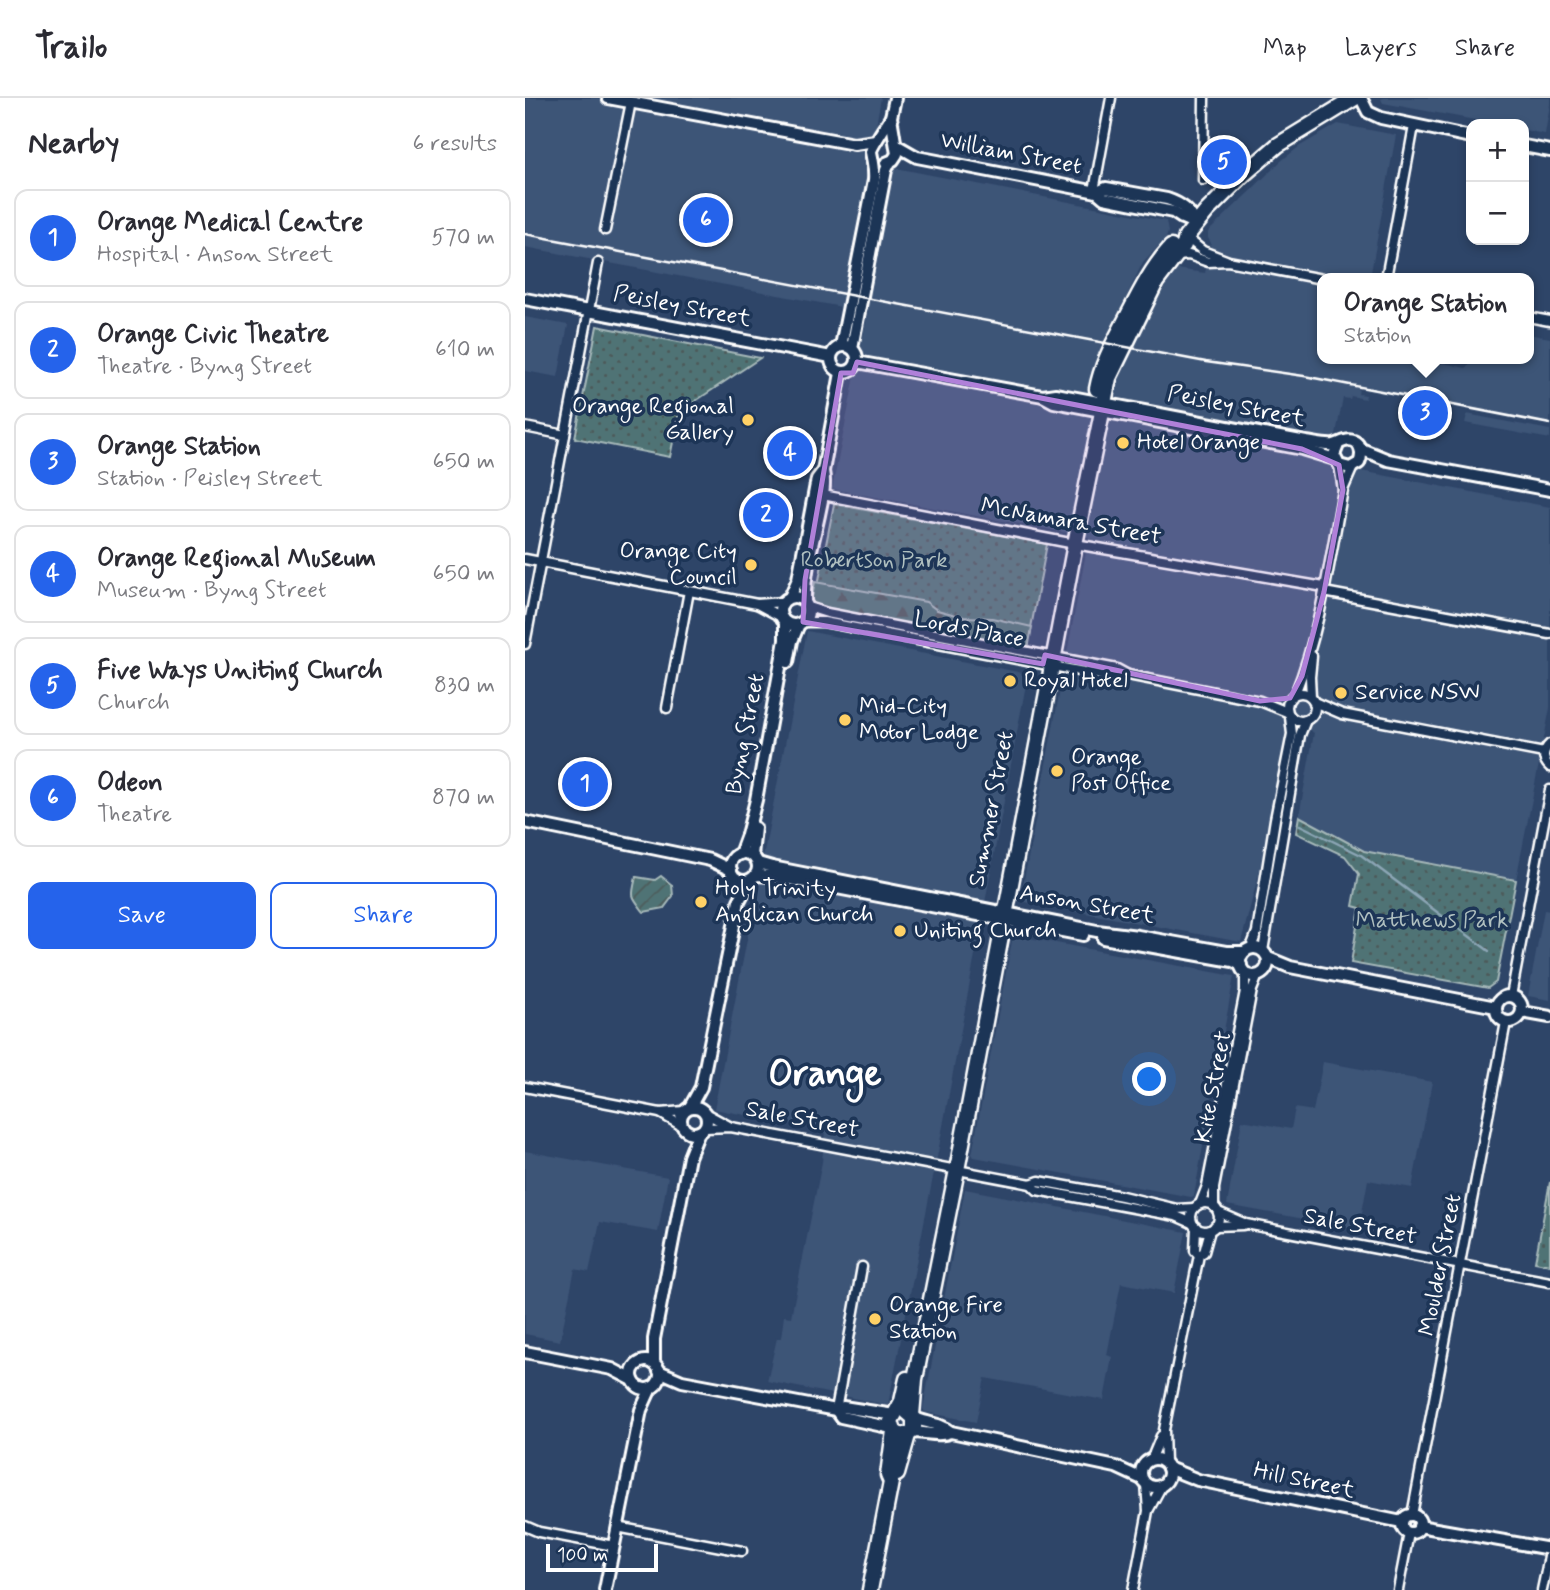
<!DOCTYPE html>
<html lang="en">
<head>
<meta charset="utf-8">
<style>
  body { margin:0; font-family:Mynerve,sans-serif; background:#f7f7f7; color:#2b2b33 }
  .controls { position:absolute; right:21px; top:21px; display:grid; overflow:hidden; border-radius:14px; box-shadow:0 4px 10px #0003 }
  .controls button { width:63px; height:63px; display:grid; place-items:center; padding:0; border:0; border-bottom:2px solid #e1e1e2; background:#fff; color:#2b2b33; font:35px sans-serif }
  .scale { position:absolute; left:21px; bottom:18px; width:112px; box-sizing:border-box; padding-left:7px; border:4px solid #fff; border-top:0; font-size:19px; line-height:24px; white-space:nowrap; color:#fff; -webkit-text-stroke:5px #1d3557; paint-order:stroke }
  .you { position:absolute; left:625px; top:982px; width:24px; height:24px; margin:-18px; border:5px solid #fff; border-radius:50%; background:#1a73e8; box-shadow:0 0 0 10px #1a73e833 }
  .badge { display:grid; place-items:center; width:46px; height:46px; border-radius:50%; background:#2563eb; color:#fff; font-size:23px; font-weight:700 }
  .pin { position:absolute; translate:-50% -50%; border:4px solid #fff; box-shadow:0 2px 7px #0006 }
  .popup { position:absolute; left:792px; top:175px; width:217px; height:91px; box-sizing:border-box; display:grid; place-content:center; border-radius:14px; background:#fff; filter:drop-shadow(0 2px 5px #0005); font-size:23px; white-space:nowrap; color:#7c7c81 }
  .popup b { font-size:26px; color:#2b2b33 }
  .popup::after { content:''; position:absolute; left:50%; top:100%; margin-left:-14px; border:14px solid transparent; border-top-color:#fff }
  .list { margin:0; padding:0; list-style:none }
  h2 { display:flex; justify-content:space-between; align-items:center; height:91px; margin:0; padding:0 28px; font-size:30px }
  h2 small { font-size:23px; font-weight:400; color:#7c7c81 }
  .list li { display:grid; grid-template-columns:46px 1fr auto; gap:21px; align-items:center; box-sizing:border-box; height:98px; margin:0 14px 14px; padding:0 14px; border:2px solid #e1e1e2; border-radius:14px }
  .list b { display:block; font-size:26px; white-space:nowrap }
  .list p { margin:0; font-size:23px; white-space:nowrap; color:#7c7c81 }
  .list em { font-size:23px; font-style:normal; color:#7c7c81 }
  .actions { display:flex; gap:14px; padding:21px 28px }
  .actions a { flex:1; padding:16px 0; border:2px solid #2563eb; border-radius:14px; text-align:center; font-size:24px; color:#2563eb }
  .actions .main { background:#2563eb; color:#fff }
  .map { position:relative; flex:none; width:1025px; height:1492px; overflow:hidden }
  header { display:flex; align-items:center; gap:42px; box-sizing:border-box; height:98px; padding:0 35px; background:#fff; border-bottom:2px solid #e1e1e2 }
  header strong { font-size:33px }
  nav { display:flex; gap:38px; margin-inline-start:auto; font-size:24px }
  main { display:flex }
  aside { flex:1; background:#fff }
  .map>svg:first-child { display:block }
  .built { fill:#3d5477 }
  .grass { fill:url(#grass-dots); stroke:#a7b9ba; stroke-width:2 }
  .forest { fill:url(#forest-firs); stroke:#a7b9ba; stroke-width:2 }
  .garden { fill:url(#garden-furrows); stroke:#a7b9ba; stroke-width:2 }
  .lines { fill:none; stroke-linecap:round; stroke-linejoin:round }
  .stream { stroke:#8ca6b6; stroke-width:2.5 }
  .street-casing { stroke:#fff; stroke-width:13 }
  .secondary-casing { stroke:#fff; stroke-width:16 }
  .highway-casing { stroke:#fff; stroke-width:19 }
  .street { stroke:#1d3557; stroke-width:8 }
  .secondary { stroke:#1d3557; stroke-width:10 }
  .highway { stroke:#1d3557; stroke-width:14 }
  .rail { stroke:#fff; stroke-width:2.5 }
  .marked { fill:#b080d9; fill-opacity:0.2; stroke:#b080d9; stroke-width:5; stroke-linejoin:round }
  .poi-dot { fill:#ffd166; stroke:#1d3557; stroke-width:2.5 }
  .labels { text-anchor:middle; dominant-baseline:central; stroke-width:7; stroke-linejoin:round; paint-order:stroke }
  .street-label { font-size:23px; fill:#fff; stroke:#1d3557 }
  .poi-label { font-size:23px; fill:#fff; stroke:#1d3557; text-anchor:start }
  .park-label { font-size:23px; fill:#b0c0c0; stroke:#1d3557 }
  .town-label { font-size:37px; font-weight:bold; fill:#fff; stroke:#1d3557 }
</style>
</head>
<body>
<header>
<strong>Trailo</strong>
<nav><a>Map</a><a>Layers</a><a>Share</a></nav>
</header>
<main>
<aside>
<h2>Nearby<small>6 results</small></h2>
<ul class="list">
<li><span class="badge">1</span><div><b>Orange Medical Centre</b><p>Hospital · Anson Street</p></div><em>570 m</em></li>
<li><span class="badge">2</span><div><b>Orange Civic Theatre</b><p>Theatre · Byng Street</p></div><em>610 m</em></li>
<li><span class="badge">3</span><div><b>Orange Station</b><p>Station · Peisley Street</p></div><em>650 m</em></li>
<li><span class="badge">4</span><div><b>Orange Regional Museum</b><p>Museum · Byng Street</p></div><em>650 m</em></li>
<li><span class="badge">5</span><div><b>Five Ways Uniting Church</b><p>Church</p></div><em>830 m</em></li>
<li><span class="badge">6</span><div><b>Odeon</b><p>Theatre</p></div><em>870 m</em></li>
</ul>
<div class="actions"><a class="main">Save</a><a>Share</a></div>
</aside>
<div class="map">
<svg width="1025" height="1492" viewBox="0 0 1025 1492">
  <defs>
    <pattern id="grass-dots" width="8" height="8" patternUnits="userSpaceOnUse" patternTransform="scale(1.75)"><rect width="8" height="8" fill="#4f7374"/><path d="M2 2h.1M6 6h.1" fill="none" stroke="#4d5a5a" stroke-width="1.8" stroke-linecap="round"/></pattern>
    <pattern id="forest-firs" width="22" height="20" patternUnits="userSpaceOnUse" patternTransform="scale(1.75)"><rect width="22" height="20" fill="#4f7374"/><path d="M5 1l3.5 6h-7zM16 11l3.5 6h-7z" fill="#4d5a5a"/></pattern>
    <pattern id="garden-furrows" width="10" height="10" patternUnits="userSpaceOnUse" patternTransform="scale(1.75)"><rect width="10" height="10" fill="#4f7374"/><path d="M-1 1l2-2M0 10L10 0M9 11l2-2" fill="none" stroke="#4d5a5a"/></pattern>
  </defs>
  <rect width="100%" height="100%" fill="#2e4568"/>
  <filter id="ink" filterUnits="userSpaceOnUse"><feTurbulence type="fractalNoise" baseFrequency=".0143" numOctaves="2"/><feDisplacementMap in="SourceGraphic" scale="14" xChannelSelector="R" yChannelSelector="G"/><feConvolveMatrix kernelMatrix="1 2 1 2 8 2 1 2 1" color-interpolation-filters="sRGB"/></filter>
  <g filter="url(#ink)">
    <g class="built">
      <polygon points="0,0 356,0 350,33 340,64 641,123 643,134 641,140 618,164 583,237 581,237 580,239 582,242 597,245 613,241 628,208 651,171 680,175 686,145 683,140 683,134 756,63 775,48 813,26 871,37 845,180 797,180 797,261 900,261 941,270 944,267 945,261 1003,261 1003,236 1025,240 1025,326 834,290 833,296 841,297 840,301 826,298 825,301 818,300 805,367 1025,409 1025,610 991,782 839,753 774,718 789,635 766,619 755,695 716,844 495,803 564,439 307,391 343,214 0,149"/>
      <polygon points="859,0 1025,0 1025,6 1020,36 999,32 999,26 972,26 858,5 856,1"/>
      <polygon points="0,219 43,227 33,279 0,273"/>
      <polygon points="942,316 1025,332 1025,341 940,325"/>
      <polygon points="282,533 503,576 414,1049 363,1307 242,1283 252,1240 256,1240 259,1218 266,1219 297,1064 300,1032 189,1011"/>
      <polygon points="1019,812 1025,813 1025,902 1003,898"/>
      <polygon points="488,837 709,878 669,1098 666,1099 449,1059 447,1056"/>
      <polygon points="798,964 907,984 887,1090 843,1082 834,1131 702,1107 717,1022 766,1031 770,1010 788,1013"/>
      <polygon points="0,1053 143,1079 133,1134 75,1124 64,1174 50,1171 35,1243 0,1236"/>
      <polygon points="440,1091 661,1134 649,1195 596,1185 582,1257 587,1259 579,1302 460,1280 451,1324 400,1314 398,1311"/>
    </g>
    <g class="grass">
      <polygon points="72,228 235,260 154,314 145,359 50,340"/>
      <polygon points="309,406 522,446 504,540 290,502"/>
      <polygon points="774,718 839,753 991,782 971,884 963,890 826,865 835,810 828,808 834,776 820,758 771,735"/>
      <polygon points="1025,1084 1025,1167 1010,1164"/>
    </g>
    <polygon class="forest" points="290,484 401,504 412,512 439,519 467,520 507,529 503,551 291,510 286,504"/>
    <path class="garden" d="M136 778 147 787 148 798 139 810 119 814C106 797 106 800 111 779L130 782Z"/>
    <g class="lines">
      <polyline class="stream" points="775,727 836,757 964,853"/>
      <g class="street-casing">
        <g id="street">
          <polyline points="678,82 679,0"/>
          <polyline points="569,93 586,0"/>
          <polyline points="80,132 106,4"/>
          <polyline points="661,139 678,153 701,162"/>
          <polyline points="652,158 664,157 683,164 703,163 797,181"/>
          <polyline points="861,180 889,28"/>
          <polyline points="1003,219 1025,223"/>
          <polyline points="0,329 40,337"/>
          <polyline points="814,367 818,392"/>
          <polyline points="296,395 298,397 308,399 550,446 799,489"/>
          <polyline points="0,461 232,506 256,519"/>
          <polyline points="799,494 1025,536"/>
          <polyline points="232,506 258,504"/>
          <polyline points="283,509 302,515 592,571 603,577"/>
          <polyline points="278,524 299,524 590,580 603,577 735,603 762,614"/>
          <polyline points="0,546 73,165"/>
          <circle cx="776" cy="609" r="14"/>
          <path d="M770 596C796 531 805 460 818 392L828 369"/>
          <polyline points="786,599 785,579 787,558"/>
          <polyline points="789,604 817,616 1019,655"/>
          <polyline points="142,610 164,493"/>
          <path d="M1025 646C1017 653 1017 662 1025 669"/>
          <polyline points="726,850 732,834 750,721 767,636 765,619"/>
          <polyline points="738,853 775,637 781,622"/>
          <polyline points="986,898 1025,692"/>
          <polyline points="0,989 135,1015 159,1013"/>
          <polyline points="135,1015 157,1028"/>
          <polyline points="182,1016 204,1028"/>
          <polyline points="180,1030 206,1029 506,1086 514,1083 597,1098 652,1111 669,1110"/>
          <polyline points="506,1086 512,1092 651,1118 667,1125"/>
          <circle cx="680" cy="1119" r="14"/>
          <polyline points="675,1106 682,1088 720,893 720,874"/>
          <polyline points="689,1109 689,1090 727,892 733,877"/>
          <polyline points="693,1114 721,1126 1025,1184"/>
          <polyline points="690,1128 718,1127"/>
          <polyline points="671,1129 670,1153 674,1157"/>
          <polyline points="311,1312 337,1169"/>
          <polyline points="626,1362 636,1338"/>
          <polyline points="640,1365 639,1332 674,1157 679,1154 685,1132"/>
          <polyline points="624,1411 636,1389"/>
          <polyline points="887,1417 981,924"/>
          <polyline points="0,1428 14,1434 89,1448"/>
          <polyline points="92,1429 217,1453"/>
          <polyline points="608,1492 623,1413 621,1386"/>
          <polyline points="873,1492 884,1435"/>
          <polyline points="1017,1492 1025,1454"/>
        </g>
      </g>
      <g class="secondary-casing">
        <g id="secondary">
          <polyline points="83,0 329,46 351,43"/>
          <polyline points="836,0 843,14 856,20 946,39"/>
          <polyline points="371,47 392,59 572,94 579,100 648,114 657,120 671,126"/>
          <polyline points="999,48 1025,53"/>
          <polyline points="361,65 368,62 372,56 366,19 370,0"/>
          <path d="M572 94 581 90 642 101C657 106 664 112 671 126"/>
          <polyline points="0,201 306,259"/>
          <circle cx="319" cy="261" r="13"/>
          <path d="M316 248 349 82C350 72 348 64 346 54 346 49 362 26 366 19"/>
          <polyline points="327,250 361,72 365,64"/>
          <path d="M332 264 518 298 531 296 781 344C790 345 800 348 809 347 813 346 816 344 820 343 834 339 839 354 834 365L825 370 814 367 809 357 813 347"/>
          <polyline points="518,298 529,304 777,351 810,361"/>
          <polyline points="836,351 863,362 1025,392"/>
          <circle cx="269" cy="513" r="14"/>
          <polyline points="265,499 273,481 292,381 298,373"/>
          <path d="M280 503C279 474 288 445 294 417 297 402 301 388 298 373L316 275"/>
          <polyline points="263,564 267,543 274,526"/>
          <polyline points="0,724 185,762 206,772"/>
          <circle cx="219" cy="769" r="14"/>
          <polyline points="215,756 222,737 231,702 260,542 260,524"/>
          <polyline points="227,757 230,730"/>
          <polyline points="233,765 247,769 572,833 613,838 702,854 719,854"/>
          <polyline points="231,777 249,778 558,837"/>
          <polyline points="578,840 708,863 716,867"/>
          <circle cx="729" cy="864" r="14"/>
          <polyline points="743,860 765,869 971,909"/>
          <circle cx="984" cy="911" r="13"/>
          <polyline points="997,914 1025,919"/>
          <circle cx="169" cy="1022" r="13"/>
          <polyline points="165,1009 176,989 214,803 225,782"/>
          <polyline points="0,1254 87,1271 108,1282"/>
          <circle cx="121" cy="1277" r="14"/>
          <polyline points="129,1266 129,1241 164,1059 174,1034"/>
          <polyline points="134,1273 157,1283 311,1312 318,1309 369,1317"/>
          <polyline points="311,1312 316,1319 367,1330"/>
          <path d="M389 1320C402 1325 417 1326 426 1334L591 1369 617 1381"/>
          <path d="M387 1334C400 1334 414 1339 426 1334"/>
          <circle cx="630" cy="1375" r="14"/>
          <polyline points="643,1370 673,1382 877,1424"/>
          <circle cx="886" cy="1426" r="9"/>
          <polyline points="894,1428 1025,1451"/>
          <polyline points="80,1492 116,1312 126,1290"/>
        </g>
      </g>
      <g class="highway-casing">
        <g id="highway">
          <path d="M572 291C576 268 588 246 599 225 613 198 625 172 646 149"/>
          <polyline points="387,1317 390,1281 432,1072 550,446 584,280 631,184 659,147 661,139 682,113 718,77 753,47 830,0"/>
          <path d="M369 1333C376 1340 384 1338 389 1331V1320L382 1314"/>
          <polyline points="372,1376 383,1337"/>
          <polyline points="345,1492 366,1384 363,1377 369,1333 366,1323 377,1303 382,1281"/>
        </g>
      </g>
      <use href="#street" class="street"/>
      <use href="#secondary" class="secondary"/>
      <use href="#highway" class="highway"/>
      <polyline class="rail" points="0,136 681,264 779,278 1025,326"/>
    </g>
  </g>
  <path class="marked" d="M332 264 777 351 814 367 818 392 799 494 777 578 765 600 735 603 520 557 518 566 278 524 280 482 316 275H328Z"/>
  <g class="poi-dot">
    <circle cx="223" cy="322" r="7"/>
    <circle cx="598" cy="345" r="7"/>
    <circle cx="226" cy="467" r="7"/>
    <circle cx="485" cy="583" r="7"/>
    <circle cx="816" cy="595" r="7"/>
    <circle cx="320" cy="622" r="7"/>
    <circle cx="532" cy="673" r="7"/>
    <circle cx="176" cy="804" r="7"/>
    <circle cx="375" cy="833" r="7"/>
    <circle cx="350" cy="1221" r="7"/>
  </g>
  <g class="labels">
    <g class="street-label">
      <text transform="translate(486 56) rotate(11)">William Street</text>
      <text transform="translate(157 209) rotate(11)">Peisley Street</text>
      <text transform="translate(711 309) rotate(11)">Peisley Street</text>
      <text transform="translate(546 424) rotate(10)">McNamara Street</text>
      <text transform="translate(444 532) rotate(11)">Lords Place</text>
      <text transform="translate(221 636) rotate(-79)">Byng Street</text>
      <text transform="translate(467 711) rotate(-79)">Summer Street</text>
      <text transform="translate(562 807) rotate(10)">Anson Street</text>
      <text transform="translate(689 989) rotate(-79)">Kite Street</text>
      <text transform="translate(277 1022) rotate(11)">Sale Street</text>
      <text transform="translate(835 1129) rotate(11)">Sale Street</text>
      <text transform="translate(916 1167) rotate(-79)">Moulder Street</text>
      <text transform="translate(779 1383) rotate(12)">Hill Street</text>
    </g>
    <g class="poi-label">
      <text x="209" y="309" text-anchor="end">Orange Regional<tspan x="209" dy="26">Gallery</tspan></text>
      <text x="612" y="345">Hotel Orange</text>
      <text x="212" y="454" text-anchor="end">Orange City<tspan x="212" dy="26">Council</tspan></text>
      <text x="499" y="583">Royal Hotel</text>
      <text x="830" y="595">Service NSW</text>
      <text x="334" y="609">Mid-City<tspan x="334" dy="26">Motor Lodge</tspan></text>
      <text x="546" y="660">Orange<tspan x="546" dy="26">Post Office</tspan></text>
      <text x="190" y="791">Holy Trinity<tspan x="190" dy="26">Anglican Church</tspan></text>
      <text x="389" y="833">Uniting Church</text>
      <text x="364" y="1208">Orange Fire<tspan x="364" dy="26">Station</tspan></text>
    </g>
    <g class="park-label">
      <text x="349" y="463">Robertson Park</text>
      <text x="907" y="823">Matthews Park</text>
    </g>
    <g class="town-label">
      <text x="300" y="977">Orange</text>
    </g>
  </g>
</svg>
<div class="controls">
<button>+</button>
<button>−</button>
</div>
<div class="scale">100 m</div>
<div class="you"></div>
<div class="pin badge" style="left:60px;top:686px">1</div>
<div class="pin badge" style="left:241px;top:417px">2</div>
<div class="pin badge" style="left:900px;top:315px">3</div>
<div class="popup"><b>Orange Station</b>Station</div>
<div class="pin badge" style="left:265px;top:355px">4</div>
<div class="pin badge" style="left:699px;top:64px">5</div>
<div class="pin badge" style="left:181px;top:122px">6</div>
</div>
</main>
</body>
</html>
